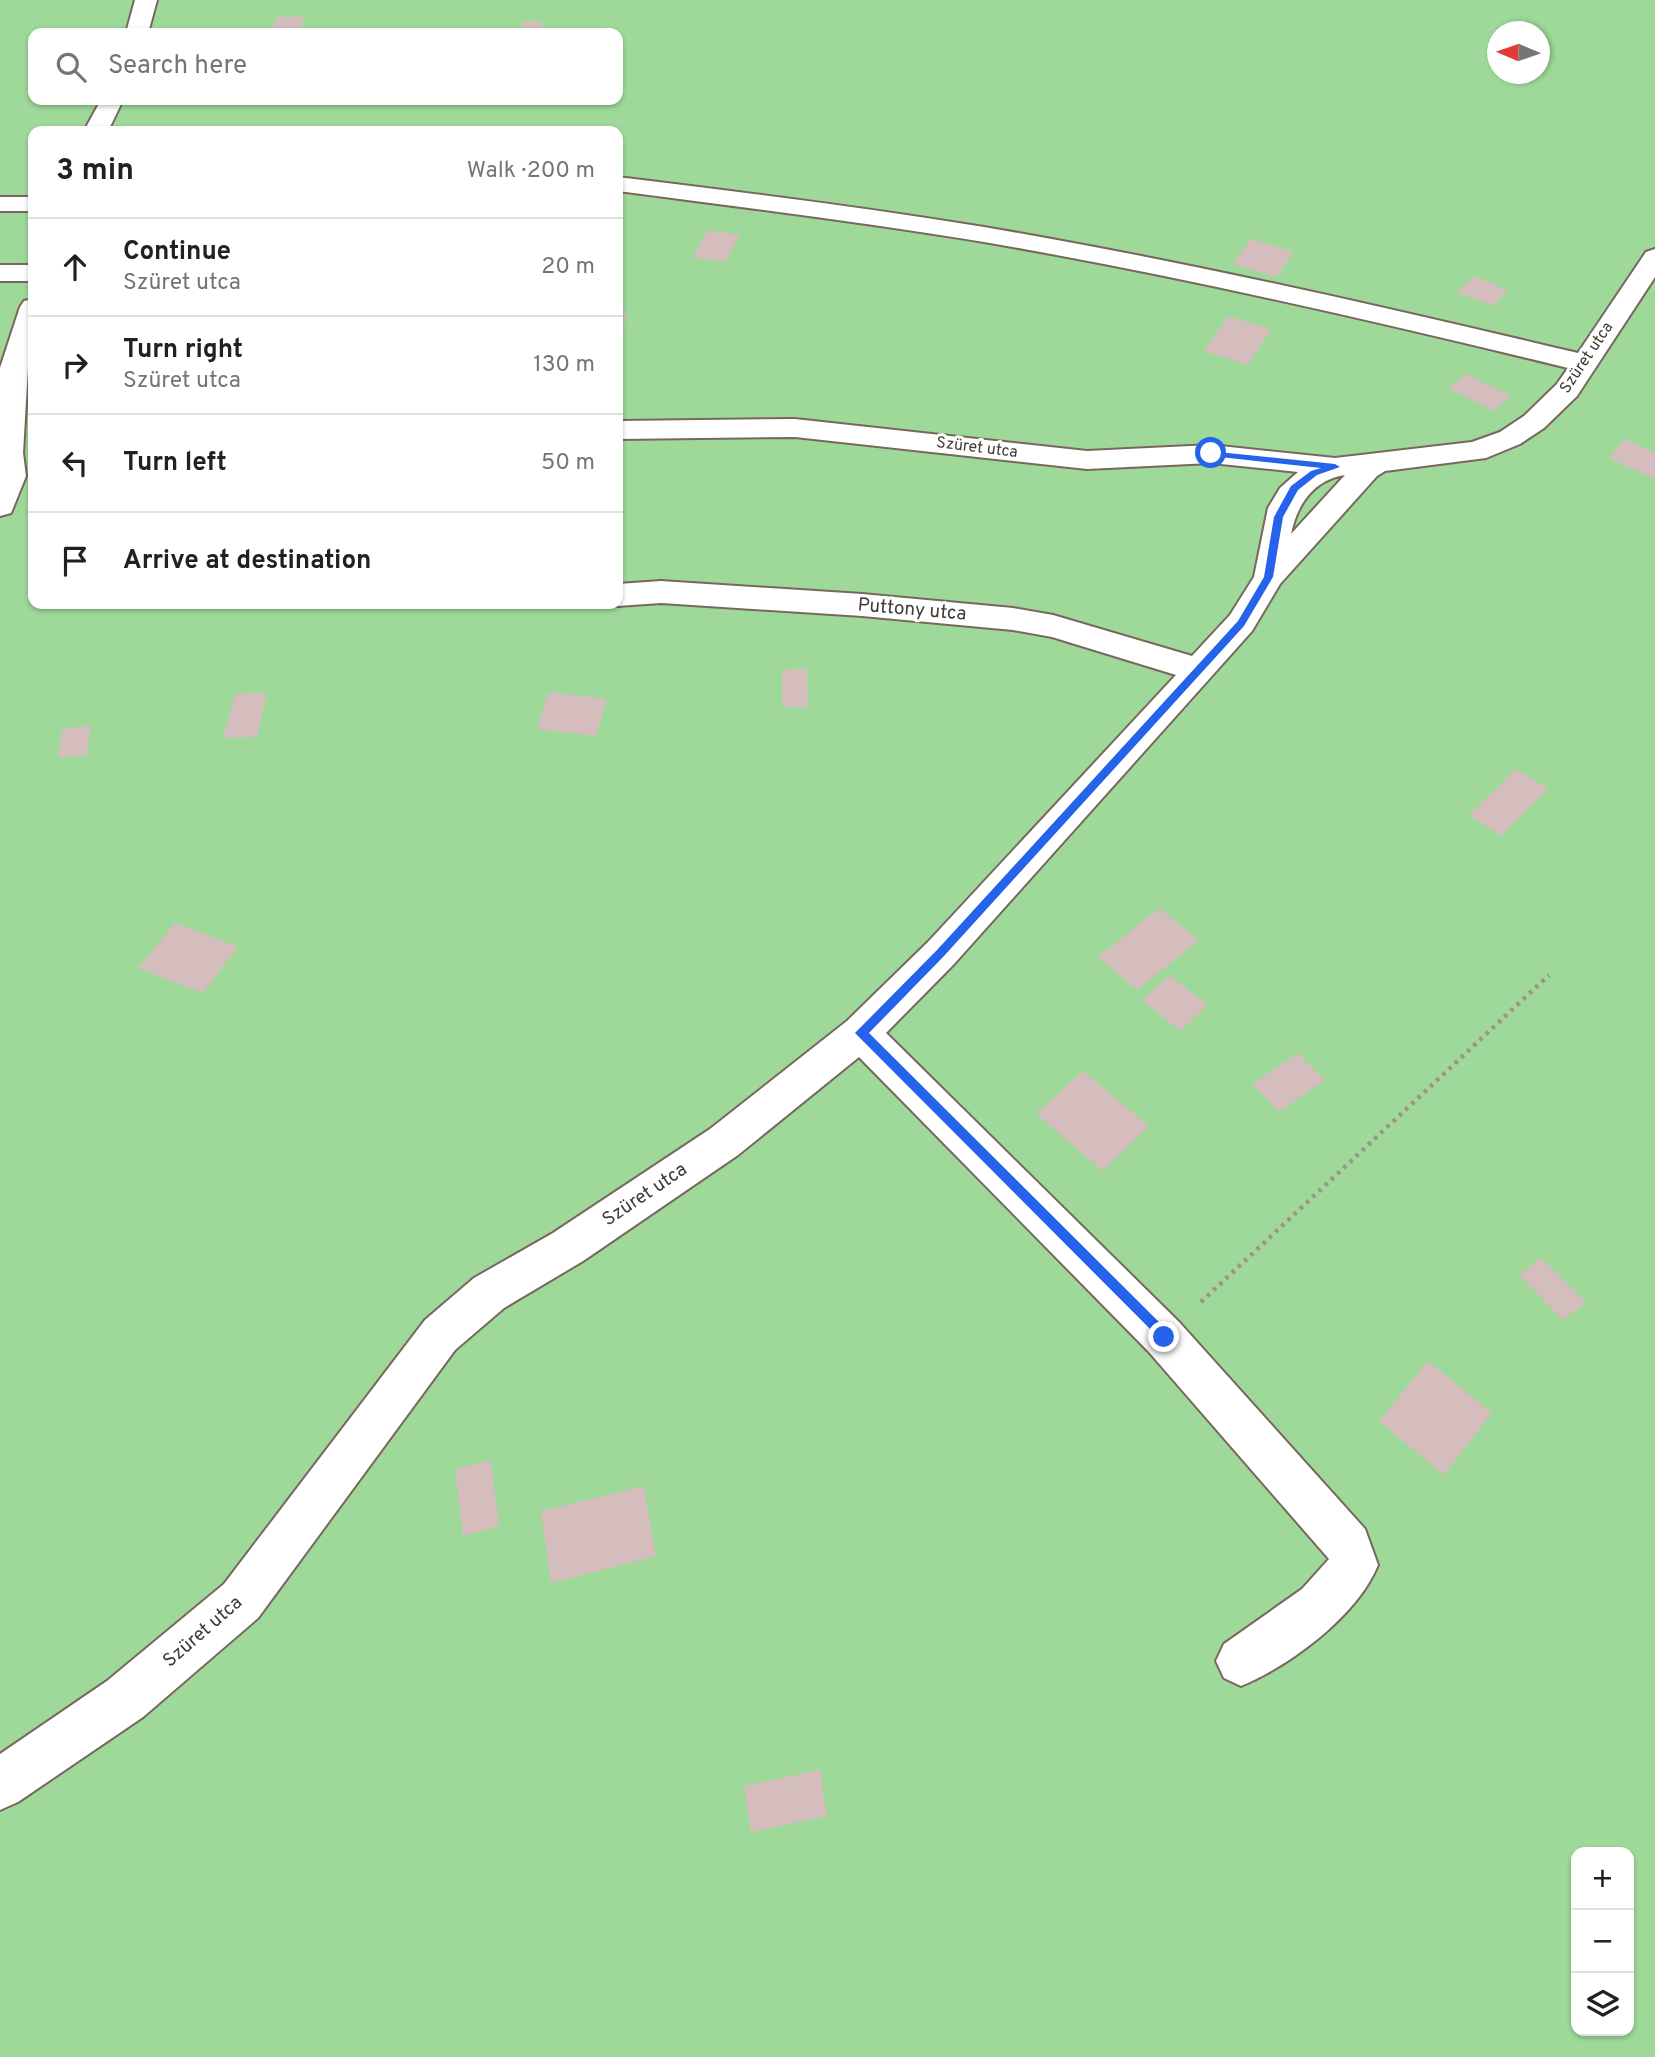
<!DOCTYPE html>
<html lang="en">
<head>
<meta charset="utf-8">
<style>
  body { margin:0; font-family:Overpass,sans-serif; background:#f2f2f2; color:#202124 }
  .controls { position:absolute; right:21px; bottom:21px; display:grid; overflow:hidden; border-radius:14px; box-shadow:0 2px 5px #0004 }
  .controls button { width:63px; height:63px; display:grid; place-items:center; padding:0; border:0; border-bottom:2px solid #e0e0e0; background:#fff; color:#202124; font:35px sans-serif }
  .compass { position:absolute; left:1487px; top:21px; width:63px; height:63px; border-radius:50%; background:#fff; box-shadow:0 2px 5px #0004; rotate:272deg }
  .stop { position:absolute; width:21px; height:21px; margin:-16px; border:5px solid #2563eb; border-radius:50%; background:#fff }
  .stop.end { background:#2563eb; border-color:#fff; box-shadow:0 2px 7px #0008 }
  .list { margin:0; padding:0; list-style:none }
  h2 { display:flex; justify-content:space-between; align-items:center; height:91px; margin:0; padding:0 28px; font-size:30px }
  h2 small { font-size:23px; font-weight:400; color:#757577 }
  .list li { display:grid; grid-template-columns:46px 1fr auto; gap:21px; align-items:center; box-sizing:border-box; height:98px; padding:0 28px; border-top:2px solid #e0e0e0 }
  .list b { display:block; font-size:26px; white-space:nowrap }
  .list p { margin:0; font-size:23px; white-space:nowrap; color:#757577 }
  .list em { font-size:23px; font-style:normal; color:#757577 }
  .icon { flex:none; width:38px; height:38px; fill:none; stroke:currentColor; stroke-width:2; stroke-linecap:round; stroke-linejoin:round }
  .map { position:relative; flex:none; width:1655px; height:2057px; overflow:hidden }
  .search { position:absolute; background:#fff; box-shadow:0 2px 5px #0004; left:28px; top:28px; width:595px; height:77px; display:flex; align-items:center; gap:18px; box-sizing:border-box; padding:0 24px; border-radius:14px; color:#757577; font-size:26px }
  .panel { position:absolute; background:#fff; box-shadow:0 2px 5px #0004; left:28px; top:126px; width:595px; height:483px; border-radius:14px }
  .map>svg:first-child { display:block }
  .green { fill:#9ed999; fill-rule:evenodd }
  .building { fill:#d4bdbc }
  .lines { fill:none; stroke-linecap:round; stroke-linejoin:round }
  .minor-casing { stroke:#78675e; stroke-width:4 }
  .path { stroke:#a0928a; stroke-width:4.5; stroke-dasharray:3.5 5; stroke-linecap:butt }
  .minor { fill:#fff; fill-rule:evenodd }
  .route { fill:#2563eb }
  .labels { text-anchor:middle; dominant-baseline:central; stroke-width:6; stroke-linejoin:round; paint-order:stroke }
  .far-street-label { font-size:16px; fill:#413a35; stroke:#fff }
  .street-label { font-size:19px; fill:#413a35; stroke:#fff }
</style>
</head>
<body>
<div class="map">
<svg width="1655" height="2057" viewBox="0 0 1655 2057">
  <rect width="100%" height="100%" fill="#f1ded3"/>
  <path class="green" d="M0 0H1655V2057H0ZM1498 32H1540V74H1498ZM33 33H618V100H33ZM33 131H618V604H33ZM1576 1852H1629V2031H1576Z"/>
  <g class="building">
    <polygon points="277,17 305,17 298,33 270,33"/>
    <polygon points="542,21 542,32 522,33 522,22"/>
    <polygon points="708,230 740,235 725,262 692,257"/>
    <polygon points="1251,239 1294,252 1276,277 1233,264"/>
    <polygon points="1474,276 1508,290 1493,306 1457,292"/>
    <polygon points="618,314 628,315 620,334 618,334"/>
    <polygon points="1228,316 1271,329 1248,365 1204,351"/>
    <polygon points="1466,374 1511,396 1493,411 1448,388"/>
    <polygon points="1625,439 1655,453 1655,479 1609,458"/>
    <polygon points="807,669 808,707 782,707 782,670"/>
    <polygon points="548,692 607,699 596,736 537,729"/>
    <polygon points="267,693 257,737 223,738 235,694"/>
    <polygon points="91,725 87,755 58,758 62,729"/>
    <polygon points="1516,769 1548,789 1501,836 1469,815"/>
    <polygon points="1159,908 1199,940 1137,990 1098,957"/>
    <polygon points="175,923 238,947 203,993 138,968"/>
    <polygon points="1169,975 1208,1005 1180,1031 1142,1000"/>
    <polygon points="1298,1053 1325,1080 1279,1112 1252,1084"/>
    <polygon points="1083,1071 1149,1126 1103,1171 1036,1114"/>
    <polygon points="1541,1258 1586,1302 1563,1320 1519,1275"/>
    <polygon points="1428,1361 1492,1413 1444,1475 1379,1421"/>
    <polygon points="491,1460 499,1526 463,1536 455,1469"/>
    <polygon points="644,1486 656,1556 551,1583 541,1511"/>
    <polygon points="820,1770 827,1816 751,1832 744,1786"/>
  </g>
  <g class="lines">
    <g class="minor-casing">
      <g id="minor">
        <polygon points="135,0 157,0 148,33 126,33"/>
        <polygon points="101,100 123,100 108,131 84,131"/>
        <path d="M618 177C740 192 862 207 984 227 1184 261 1381 306 1578 353L1646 252 1655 249V277L1577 396 1544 428 1520 444 1486 458 1385 471 1377 476 1280 584 1252 631 1210 678 954 964 886 1033 1179 1322 1365 1529 1378 1565C1357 1616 1291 1665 1241 1686L1224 1678 1216 1661 1224 1644 1302 1589 1329 1559 1149 1352 859 1057 738 1155 583 1261 504 1308 455 1350 258 1618 143 1717 18 1802 0 1810V1754L107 1681 224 1584 425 1320 474 1278 553 1233 710 1129 847 1021 928 942 1176 675 1052 637 1013 630 862 616 661 603 618 606 611 604H618V584L661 581 862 594 1013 608 1053 615 1192 656 1230 615 1254 577 1268 508 1280 488 1298 472 1211 463 1087 469 795 437 618 439V421L795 419 1087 451 1211 445 1335 458 1472 442 1500 432 1524 416 1557 384 1568 368C1375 321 1181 276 984 242 863 222 740 207 618 191ZM1345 475 1291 534C1297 505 1313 480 1345 475Z"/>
        <rect x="0" y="197" width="33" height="14"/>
        <rect x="0" y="265" width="33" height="16"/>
        <polygon points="33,299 33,350 28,368 23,453 26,476 11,513 0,516 0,368 20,307 24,301"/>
      </g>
    </g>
    <polyline class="path" points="1201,1302 1549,975"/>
    <use href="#minor" class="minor"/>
  </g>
  <polygon class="route" points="1208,451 1335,464 1340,467 1317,475 1298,490 1283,517 1273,577 1244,626 944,956 869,1033 1169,1332 1169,1341 1164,1343 855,1033 937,950 1238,621 1264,577 1274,517 1291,486 1311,471 1321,468 1211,456"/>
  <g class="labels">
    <g class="far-street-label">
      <text transform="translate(1587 358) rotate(-56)">Szüret utca</text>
      <text transform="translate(977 448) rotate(7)">Szüret utca</text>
    </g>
    <g class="street-label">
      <text transform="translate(912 610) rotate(5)">Puttony utca</text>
      <text transform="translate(645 1195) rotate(-34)">Szüret utca</text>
      <text transform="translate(203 1632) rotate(-41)">Szüret utca</text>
    </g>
  </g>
</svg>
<div class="controls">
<button>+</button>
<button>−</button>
<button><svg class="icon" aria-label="layers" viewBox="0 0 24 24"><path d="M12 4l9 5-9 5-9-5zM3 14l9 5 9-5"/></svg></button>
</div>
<svg class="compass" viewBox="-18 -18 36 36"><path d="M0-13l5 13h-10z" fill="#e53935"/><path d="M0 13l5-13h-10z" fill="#757577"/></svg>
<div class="stop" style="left:1211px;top:453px"></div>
<div class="stop end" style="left:1164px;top:1337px"></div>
<div class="search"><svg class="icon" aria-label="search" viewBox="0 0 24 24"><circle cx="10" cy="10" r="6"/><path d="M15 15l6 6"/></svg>Search here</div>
<section class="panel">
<h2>3 min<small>Walk · 200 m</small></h2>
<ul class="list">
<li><svg class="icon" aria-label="ahead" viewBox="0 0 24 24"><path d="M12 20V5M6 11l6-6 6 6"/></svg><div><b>Continue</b><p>Szüret utca</p></div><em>20 m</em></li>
<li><svg class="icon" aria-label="right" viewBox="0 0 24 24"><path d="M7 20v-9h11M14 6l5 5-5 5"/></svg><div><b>Turn right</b><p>Szüret utca</p></div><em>130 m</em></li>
<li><svg class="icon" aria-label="left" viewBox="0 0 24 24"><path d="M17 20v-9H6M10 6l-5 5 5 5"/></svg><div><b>Turn left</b></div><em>50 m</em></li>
<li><svg class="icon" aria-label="arrive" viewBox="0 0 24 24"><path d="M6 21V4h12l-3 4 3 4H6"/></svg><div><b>Arrive at destination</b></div></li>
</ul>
</section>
</div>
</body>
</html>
